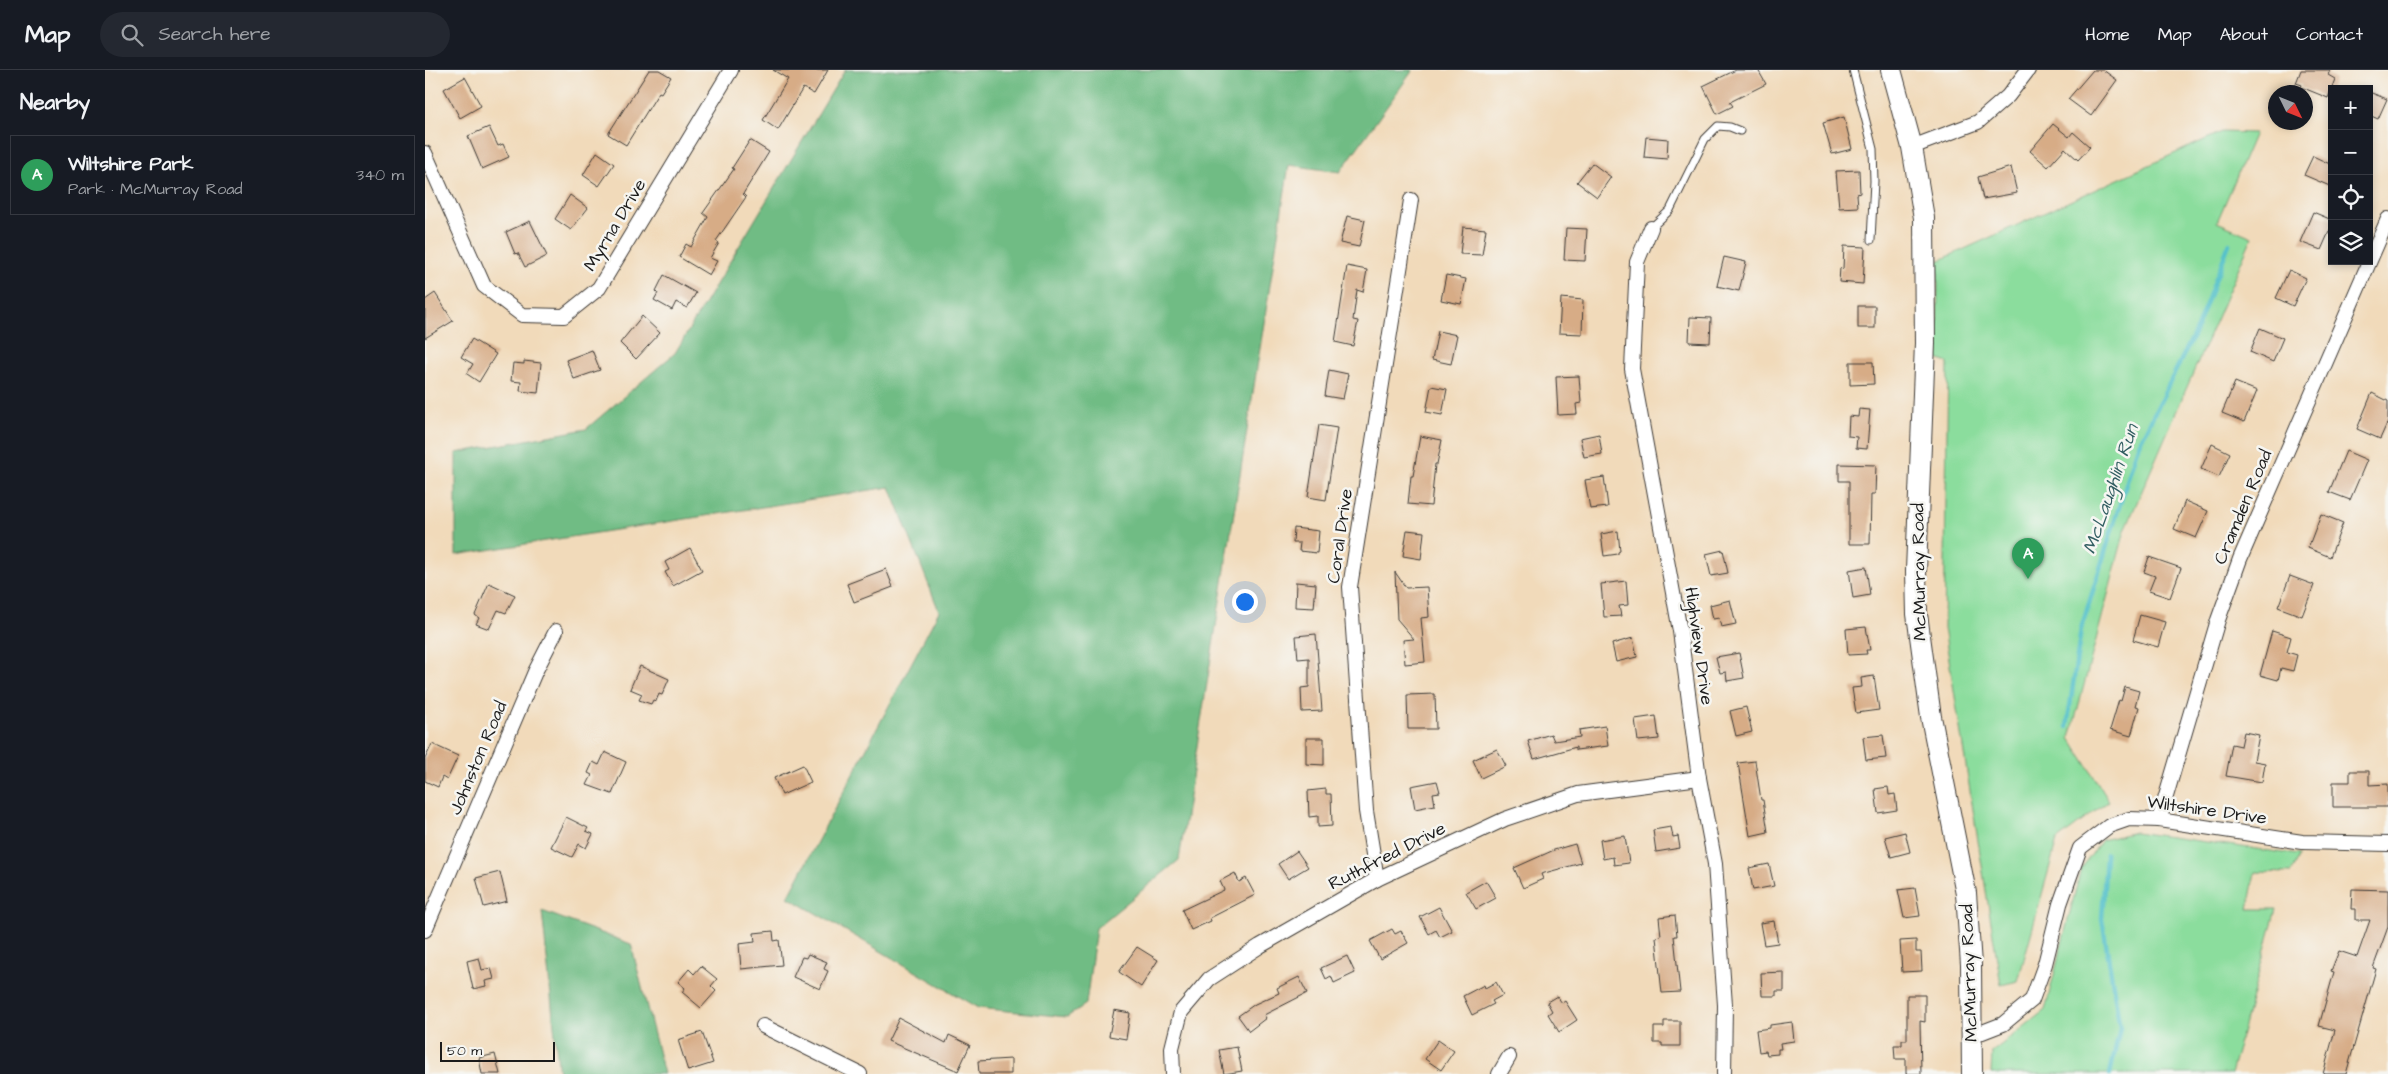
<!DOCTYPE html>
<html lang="en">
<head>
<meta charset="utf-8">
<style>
  body { margin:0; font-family:"Architects Daughter",sans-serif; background:#242831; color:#f1f3f6 }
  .controls { position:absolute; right:15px; top:15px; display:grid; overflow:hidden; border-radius:0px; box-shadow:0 2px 8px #0003 }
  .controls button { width:45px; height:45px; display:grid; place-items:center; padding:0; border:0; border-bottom:1px solid #363941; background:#171b24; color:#f1f3f6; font:25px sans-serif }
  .compass { position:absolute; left:1843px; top:15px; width:45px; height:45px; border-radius:50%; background:#171b24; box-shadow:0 2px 8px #0003; rotate:133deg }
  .scale { position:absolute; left:15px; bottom:12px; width:115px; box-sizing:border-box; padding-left:5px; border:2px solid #1c1c1c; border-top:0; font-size:14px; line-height:18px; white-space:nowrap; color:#1c1c1c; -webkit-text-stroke:4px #f6f6f2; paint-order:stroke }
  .you { position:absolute; left:819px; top:531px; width:18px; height:18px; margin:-12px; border:4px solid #fff; border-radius:50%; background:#1a73e8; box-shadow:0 0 0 8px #1a73e833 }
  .badge { display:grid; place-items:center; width:32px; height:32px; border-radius:50%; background:#db2777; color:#fff; font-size:16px; font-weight:700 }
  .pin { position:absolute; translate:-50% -41px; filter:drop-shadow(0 1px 2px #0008) }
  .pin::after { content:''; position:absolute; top:26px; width:18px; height:15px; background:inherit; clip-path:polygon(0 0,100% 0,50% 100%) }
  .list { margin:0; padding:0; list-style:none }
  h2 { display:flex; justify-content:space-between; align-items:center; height:65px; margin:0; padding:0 20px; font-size:21px }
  h2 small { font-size:16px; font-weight:400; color:#9ea1a6 }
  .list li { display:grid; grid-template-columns:32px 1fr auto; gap:15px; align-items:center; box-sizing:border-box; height:80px; margin:0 10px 10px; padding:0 10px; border:1px solid #363941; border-radius:0px }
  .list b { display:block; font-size:19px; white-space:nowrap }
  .list p { margin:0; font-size:16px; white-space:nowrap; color:#9ea1a6 }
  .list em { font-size:16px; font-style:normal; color:#9ea1a6 }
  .icon { flex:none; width:28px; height:28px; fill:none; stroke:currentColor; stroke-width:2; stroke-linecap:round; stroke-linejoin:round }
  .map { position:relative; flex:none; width:1963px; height:1004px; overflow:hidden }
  header { display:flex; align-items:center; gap:30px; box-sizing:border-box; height:70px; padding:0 25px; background:#171b24; border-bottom:1px solid #363941 }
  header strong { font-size:24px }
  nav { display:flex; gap:28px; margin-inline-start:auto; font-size:18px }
  .search { width:350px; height:45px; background:#242831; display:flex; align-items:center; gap:12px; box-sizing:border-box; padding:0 18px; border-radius:28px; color:#9ea1a6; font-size:19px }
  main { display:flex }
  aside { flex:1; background:#171b24 }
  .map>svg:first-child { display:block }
  .green { fill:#8bdd9d; stroke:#547c5c }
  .forest { fill:#70bc84; stroke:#466c50 }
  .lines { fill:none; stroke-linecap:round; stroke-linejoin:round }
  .stream { stroke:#54c1cb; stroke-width:4.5 }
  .building { fill:#d7ac86 }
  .service-casing { stroke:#3c3834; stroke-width:9 }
  .minor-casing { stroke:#3c3834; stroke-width:16 }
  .secondary-casing { stroke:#3c3834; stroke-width:22 }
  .service { stroke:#fff; stroke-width:7 }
  .minor { stroke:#fff; stroke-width:14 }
  .secondary { stroke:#fff; stroke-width:20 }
  .labels { text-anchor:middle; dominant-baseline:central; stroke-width:5; stroke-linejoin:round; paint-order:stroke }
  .street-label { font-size:18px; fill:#1c1c1c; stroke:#f6f6f2 }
  .water-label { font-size:19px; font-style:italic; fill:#325e62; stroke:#f6f6f2 }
</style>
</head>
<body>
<header>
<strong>Map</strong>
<div class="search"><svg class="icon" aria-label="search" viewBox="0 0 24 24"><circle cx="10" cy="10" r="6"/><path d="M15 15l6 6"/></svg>Search here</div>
<nav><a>Home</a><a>Map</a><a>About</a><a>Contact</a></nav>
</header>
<main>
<aside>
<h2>Nearby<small></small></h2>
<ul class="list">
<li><span class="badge" style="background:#2e9e5b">A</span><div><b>Wiltshire Park</b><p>Park · McMurray Road</p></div><em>340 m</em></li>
</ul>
</aside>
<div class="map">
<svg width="1963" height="1004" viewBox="0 0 1963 1004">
  <rect width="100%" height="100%" fill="#f6f6f2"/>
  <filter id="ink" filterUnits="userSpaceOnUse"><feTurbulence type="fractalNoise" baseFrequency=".02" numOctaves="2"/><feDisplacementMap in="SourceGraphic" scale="10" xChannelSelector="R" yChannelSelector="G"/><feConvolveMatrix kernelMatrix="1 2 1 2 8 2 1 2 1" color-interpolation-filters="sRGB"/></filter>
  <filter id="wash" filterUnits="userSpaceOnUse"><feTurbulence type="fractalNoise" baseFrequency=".0096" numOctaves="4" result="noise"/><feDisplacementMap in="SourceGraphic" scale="20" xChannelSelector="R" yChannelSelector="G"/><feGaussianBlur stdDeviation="1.12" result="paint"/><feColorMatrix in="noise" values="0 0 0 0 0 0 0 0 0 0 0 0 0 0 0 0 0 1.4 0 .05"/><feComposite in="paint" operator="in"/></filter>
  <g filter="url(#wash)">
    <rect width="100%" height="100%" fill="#f1daba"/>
    <g class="green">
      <polygon points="1797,62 1830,63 1792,152 1827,167 1700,460 1645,668 1684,731 1632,770 1593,911 1576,915 1519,558 1523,293 1512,289 1513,191"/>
      <polygon points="1710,762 1874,785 1866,803 1830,802 1823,839 1851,839 1806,1004 1566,1004 1567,982 1620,940 1656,799 1677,770"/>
    </g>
    <g class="forest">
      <polygon points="420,0 988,0 915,102 864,95 754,790 671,858 661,934 642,947 553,938 363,827 514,541 465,417 31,485 31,383 161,359 250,283"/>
      <polygon points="117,841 206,874 239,1004 134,1004"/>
    </g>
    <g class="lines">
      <g class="stream">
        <polyline points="1642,657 1656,559 1713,376 1772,258 1804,174"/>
        <polyline points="1681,784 1677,849 1695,958 1685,1004"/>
      </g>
    </g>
    <g id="blocks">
      <g class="building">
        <polygon points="224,0 234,0 246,7 236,23 234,22 201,75 183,64"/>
        <polygon points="348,0 403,0 389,24 378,18 353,60 338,50 363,9"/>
        <polygon points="1311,0 1333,0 1341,14 1305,32 1308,36 1292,44 1278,16"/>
        <polygon points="1668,0 1678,0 1692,10 1666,46 1643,29"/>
        <polygon points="1876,0 1905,0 1903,5 1910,9 1903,28 1876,17 1877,15 1871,13"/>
        <polygon points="40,7 56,36 35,48 19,19"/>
        <polygon points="1944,22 1962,29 1953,49 1944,45"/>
        <polygon points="1419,47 1427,79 1407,84 1398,53"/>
        <polygon points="1628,54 1644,67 1648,62 1665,77 1653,90 1640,78 1623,97 1605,81"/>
        <polygon points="64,57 73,76 78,74 84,87 57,99 43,66"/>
        <polygon points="1221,67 1243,69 1242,89 1219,87"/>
        <polygon points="325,70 344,82 318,124 321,127 291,171 294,173 285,188 292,191 284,205 254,187 261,174 266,177 283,147 278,143 309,99 307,98"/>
        <polygon points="172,82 189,94 174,116 158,105"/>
        <polygon points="1888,86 1907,95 1907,117 1879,105"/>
        <polygon points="1167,93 1186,107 1172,127 1152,112"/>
        <polygon points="1586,97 1592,123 1558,129 1553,107"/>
        <polygon points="1434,100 1435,123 1432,124 1433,137 1414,138 1411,101"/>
        <polygon points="145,125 163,138 146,160 130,149"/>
        <polygon points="1888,142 1907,150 1907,155 1896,180 1875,172"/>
        <polygon points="922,146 940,150 934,177 915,173"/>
        <polygon points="105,151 122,186 100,197 93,183 90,184 81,162"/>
        <polygon points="1038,157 1061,159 1057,185 1035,184"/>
        <polygon points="1141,158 1162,159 1160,191 1139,190"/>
        <polygon points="1419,176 1440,177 1438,214 1414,212 1415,198 1418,199"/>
        <polygon points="1299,187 1321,192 1314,221 1292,216"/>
        <polygon points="922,196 942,200 938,222 932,220 928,250 933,251 928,276 910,272"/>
        <polygon points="1864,200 1881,208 1868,236 1851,228"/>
        <polygon points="239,205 271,223 262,238 251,232 247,240 229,230 233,223 231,221"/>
        <polygon points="1021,205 1041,209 1036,234 1016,230"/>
        <polygon points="10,223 28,251 0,268 0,230"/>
        <polygon points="1136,228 1158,230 1157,264 1134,263"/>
        <rect x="1433" y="236" width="17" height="22"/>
        <polygon points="217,246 235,263 211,289 195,273"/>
        <polygon points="1265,247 1286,248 1285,273 1264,272"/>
        <polygon points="1835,258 1858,268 1848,292 1825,282"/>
        <polygon points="1013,261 1032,265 1026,294 1007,290"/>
        <polygon points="47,269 71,284 54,312 42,304 48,294 36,287"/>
        <polygon points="167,280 175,300 149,309 141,290"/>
        <polygon points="99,291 116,293 113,323 95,321 96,312 86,311 88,293 99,294"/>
        <polygon points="1425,292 1448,292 1449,314 1425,315"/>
        <polygon points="904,300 923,304 918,329 900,326"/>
        <polygon points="1154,306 1156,333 1151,334 1152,344 1133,345 1131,307"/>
        <polygon points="1810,312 1832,321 1819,352 1797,343"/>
        <polygon points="1006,316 1022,319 1017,345 1001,342"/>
        <polygon points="1947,323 1963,331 1963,351 1955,369 1932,359"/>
        <polygon points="1434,339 1445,340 1442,379 1431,378 1432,367 1423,366 1424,346 1433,347"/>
        <polygon points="894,355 912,358 901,430 883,427"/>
        <polygon points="1174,364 1177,384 1159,387 1155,368"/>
        <polygon points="995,366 1017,370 1012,394 1010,394 1006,436 983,434 986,406 988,406"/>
        <polygon points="1787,374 1805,383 1794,407 1776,399"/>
        <polygon points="1921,381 1942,390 1925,430 1904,422"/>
        <polygon points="1414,394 1451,395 1450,424 1446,424 1445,474 1424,474 1424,411 1414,411"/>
        <polygon points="1179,407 1183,437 1165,439 1160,410"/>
        <polygon points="1760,431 1783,441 1771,468 1749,459"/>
        <polygon points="1896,444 1918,453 1905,487 1883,478"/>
        <polygon points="869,458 894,461 892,483 874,481 875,473 868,473"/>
        <polygon points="982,460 999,462 996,489 978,486"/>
        <polygon points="1193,461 1195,481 1193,482 1193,484 1179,486 1176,464"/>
        <polygon points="265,478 277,500 248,516 240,502 244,500 240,492"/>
        <polygon points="1298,480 1303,503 1286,506 1281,484"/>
        <polygon points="1724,487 1756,498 1745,528 1724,521 1730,506 1719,502"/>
        <polygon points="1441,497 1445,525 1428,528 1424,500"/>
        <polygon points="461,499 468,517 429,532 422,514"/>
        <polygon points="970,502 981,518 1002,517 1004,547 996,548 1000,592 980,594 978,570 989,569 972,549"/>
        <polygon points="1865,506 1889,515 1877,546 1853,537"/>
        <polygon points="1201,511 1203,535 1194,536 1196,546 1179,547 1176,514"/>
        <polygon points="871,512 891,514 889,538 870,537"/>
        <polygon points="64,513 90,525 81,543 73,540 64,559 51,554 54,548 50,545"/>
        <polygon points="1305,530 1311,554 1296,557 1294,548 1288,549 1285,535"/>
        <polygon points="1715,545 1740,552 1733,577 1708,570"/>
        <polygon points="1441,557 1445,580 1441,580 1442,584 1423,585 1421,559"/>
        <polygon points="1847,561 1866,567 1862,582 1872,585 1868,601 1856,598 1853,610 1835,605"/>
        <polygon points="891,564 897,641 877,642 876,618 884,617 884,588 873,589 871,566"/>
        <polygon points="1208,568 1212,587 1191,592 1187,574"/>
        <polygon points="1314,583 1319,608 1302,611 1301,602 1295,603 1291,587"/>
        <polygon points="215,596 244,609 237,625 234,624 231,631 228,630 226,634 214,630 217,624 205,619"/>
        <polygon points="1449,606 1454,640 1431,643 1427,618 1437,617 1436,608"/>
        <polygon points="1700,617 1714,621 1710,636 1714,637 1706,666 1685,660 1694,630 1696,631"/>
        <polygon points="1010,624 1011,659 983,659 982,625"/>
        <polygon points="1321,637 1327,662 1311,666 1305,641"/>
        <polygon points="1231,646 1234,669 1213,671 1210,649"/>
        <polygon points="1180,656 1183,676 1151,680 1151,677 1109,689 1103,671 1126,664 1129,671 1155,667 1154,660"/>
        <polygon points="1819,662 1834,665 1829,691 1840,693 1837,712 1801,706 1807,674 1816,676"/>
        <polygon points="1458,665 1461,688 1441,690 1438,667"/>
        <polygon points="881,668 899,668 899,695 881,694"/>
        <polygon points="7,674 33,686 22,710 17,707 13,717 0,711 0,689"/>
        <polygon points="1072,679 1081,696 1056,708 1048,690"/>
        <polygon points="180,682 201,692 187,724 162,715 167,705 163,703 168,692 174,695"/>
        <polygon points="1330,691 1336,730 1338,730 1343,762 1325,766 1313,693"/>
        <polygon points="378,695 386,712 357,725 349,708"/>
        <polygon points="1925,701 1944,701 1944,715 1963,714 1963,737 1908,737 1908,712 1925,712"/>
        <polygon points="1012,711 1015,722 1008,723 1010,735 990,739 986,716"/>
        <polygon points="1463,717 1464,725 1470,724 1472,740 1453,743 1450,719"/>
        <polygon points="901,719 901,724 906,724 907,756 893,757 893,746 884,747 883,721"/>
        <polygon points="141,747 163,758 161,761 168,764 161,778 154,774 147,787 126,777"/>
        <polygon points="1246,757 1248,767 1253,766 1255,778 1231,782 1228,760"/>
        <polygon points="1480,762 1485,782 1466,787 1460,767"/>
        <polygon points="1200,766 1204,793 1189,795 1188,787 1178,789 1175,770"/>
        <polygon points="1150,774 1156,793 1116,804 1118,809 1098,818 1089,798 1129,780"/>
        <polygon points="872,781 883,797 863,809 853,794"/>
        <polygon points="1344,794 1349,816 1328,820 1324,798"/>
        <polygon points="75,802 82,831 59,837 51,808"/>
        <polygon points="810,803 814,812 821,808 830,825 785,848 786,851 766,860 757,840 799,820 795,811"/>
        <polygon points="1061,811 1071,828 1051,839 1041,822"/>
        <polygon points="1490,818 1495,846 1479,848 1473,820"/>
        <polygon points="1927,819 1963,820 1963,857 1948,898 1951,899 1921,1004 1898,1004 1910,960 1894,956 1909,902 1906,901 1914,881 1932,887 1945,850 1931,850 1931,839 1926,839"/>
        <polygon points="1014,837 1027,861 1015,867 1011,860 1004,864 995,847"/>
        <polygon points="1250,845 1252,866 1249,866 1255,922 1237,923 1231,867 1236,866 1234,847"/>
        <polygon points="1349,851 1353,873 1339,875 1335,853"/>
        <polygon points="967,859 970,864 976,861 983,873 955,889 945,871"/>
        <polygon points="348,861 349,871 354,870 357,895 316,899 314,874 330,872 329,863"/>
        <polygon points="1491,870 1491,882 1496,882 1497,901 1477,902 1475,871"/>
        <polygon points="712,877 733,890 716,917 694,902"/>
        <polygon points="383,884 402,892 399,899 403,901 395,919 368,907 377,887 381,888"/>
        <polygon points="922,886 930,903 909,913 906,906 901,909 896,898"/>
        <polygon points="54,888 57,900 66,898 69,909 60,911 61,916 48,919 42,891"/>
        <polygon points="276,896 292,909 286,916 291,921 276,938 257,922 260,918 253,912 264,899 269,904"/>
        <polygon points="1359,902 1359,921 1351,921 1351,926 1337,926 1336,903"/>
        <polygon points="874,907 882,923 839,945 841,948 824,961 813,946 830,934 854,923 852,918"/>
        <polygon points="1071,912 1078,925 1067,931 1069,934 1047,945 1038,926 1059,915 1060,918"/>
        <polygon points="1482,925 1500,925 1500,952 1495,951 1496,1004 1481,1004 1481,989 1470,989 1469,975 1477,975 1477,970 1482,970"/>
        <polygon points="1132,926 1137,933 1140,931 1152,950 1134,962 1123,944 1127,941 1122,932"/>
        <polygon points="689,940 705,943 701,969 684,966"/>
        <polygon points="474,948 521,973 524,965 545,975 533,1001 463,971"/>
        <polygon points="1239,951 1255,951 1255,976 1237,976 1237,973 1229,973 1229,957 1239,957"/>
        <polygon points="1367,952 1369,971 1355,973 1356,979 1353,979 1353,984 1342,985 1341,981 1334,982 1331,960 1345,958 1345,955"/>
        <polygon points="277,962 288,993 263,1001 253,970"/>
        <polygon points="1013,970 1029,981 1016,1000 1000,989"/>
        <polygon points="812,977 817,1001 799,1004 794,980"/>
        <polygon points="70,984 75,1004 57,1004 54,988"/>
        <polygon points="586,989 586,1004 554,1004 553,991"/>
      </g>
    </g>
  </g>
  <g filter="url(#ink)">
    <use href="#blocks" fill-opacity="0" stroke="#3c3834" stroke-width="1"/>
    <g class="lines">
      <g class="service-casing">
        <g id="service">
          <polyline points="1428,0 1448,79 1449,111 1446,170"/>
          <polyline points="1226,158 1245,140 1280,69 1293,56 1305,57 1315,61"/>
        </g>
      </g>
      <g class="minor-casing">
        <g id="minor">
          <polyline points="1487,77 1553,52 1583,26 1603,0"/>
          <polyline points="0,83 59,216 97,245 139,246 174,218 306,0"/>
          <polyline points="1226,158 1212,192 1207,299 1255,561 1274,708 1290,794 1300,935 1299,1004"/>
          <polyline points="1734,750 1793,550 1815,489 1963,149"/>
          <polyline points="952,809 941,741 925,517 986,130"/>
          <polyline points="0,860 110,602 131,561"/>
          <polyline points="338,956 435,1004"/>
          <polyline points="1547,966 1578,954 1607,930 1620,894 1635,834 1655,778 1684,756 1704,749 1734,750 1877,772 1963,774"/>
          <polyline points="748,1004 747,978 756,942 784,909 835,876 952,809 1080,749 1153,724 1274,708"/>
          <polyline points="1074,1004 1084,987"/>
        </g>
      </g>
      <g class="secondary-casing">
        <polyline id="secondary" points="1466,0 1487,77 1499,148 1500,273 1491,501 1492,544 1506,647 1541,823 1546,895 1547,1004"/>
      </g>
      <use href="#service" class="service"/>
      <use href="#minor" class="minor"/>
      <use href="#secondary" class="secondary"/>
    </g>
  </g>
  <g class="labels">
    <g class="street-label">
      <text transform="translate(190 155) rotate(-59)">Myrna Drive</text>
      <text transform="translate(1818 437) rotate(-67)">Cramden Road</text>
      <text transform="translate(915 466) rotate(-82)">Coral Drive</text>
      <text transform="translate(1494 502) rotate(-91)">McMurray Road</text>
      <text transform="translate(1274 576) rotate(82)">Highview Drive</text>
      <text transform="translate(53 688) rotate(-67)">Johnston Road</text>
      <text transform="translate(1782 740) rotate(8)">Wiltshire Drive</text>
      <text transform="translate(962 786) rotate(-27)">Ruthfred Drive</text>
      <text transform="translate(1544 903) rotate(-92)">McMurray Road</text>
    </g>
    <g class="water-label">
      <text transform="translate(1686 419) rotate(-71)">McLaughlin Run</text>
    </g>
  </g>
</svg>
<div class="controls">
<button>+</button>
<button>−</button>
<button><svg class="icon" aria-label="locate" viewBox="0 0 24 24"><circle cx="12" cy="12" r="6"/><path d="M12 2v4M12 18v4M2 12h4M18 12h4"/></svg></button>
<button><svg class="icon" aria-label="layers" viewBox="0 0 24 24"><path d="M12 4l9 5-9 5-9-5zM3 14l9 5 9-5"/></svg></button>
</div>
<svg class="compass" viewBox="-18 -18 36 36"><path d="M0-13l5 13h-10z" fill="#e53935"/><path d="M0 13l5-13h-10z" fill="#9ea1a6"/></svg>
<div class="scale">50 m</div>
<div class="you"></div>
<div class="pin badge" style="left:1603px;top:509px;background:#2e9e5b">A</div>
</div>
</main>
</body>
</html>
